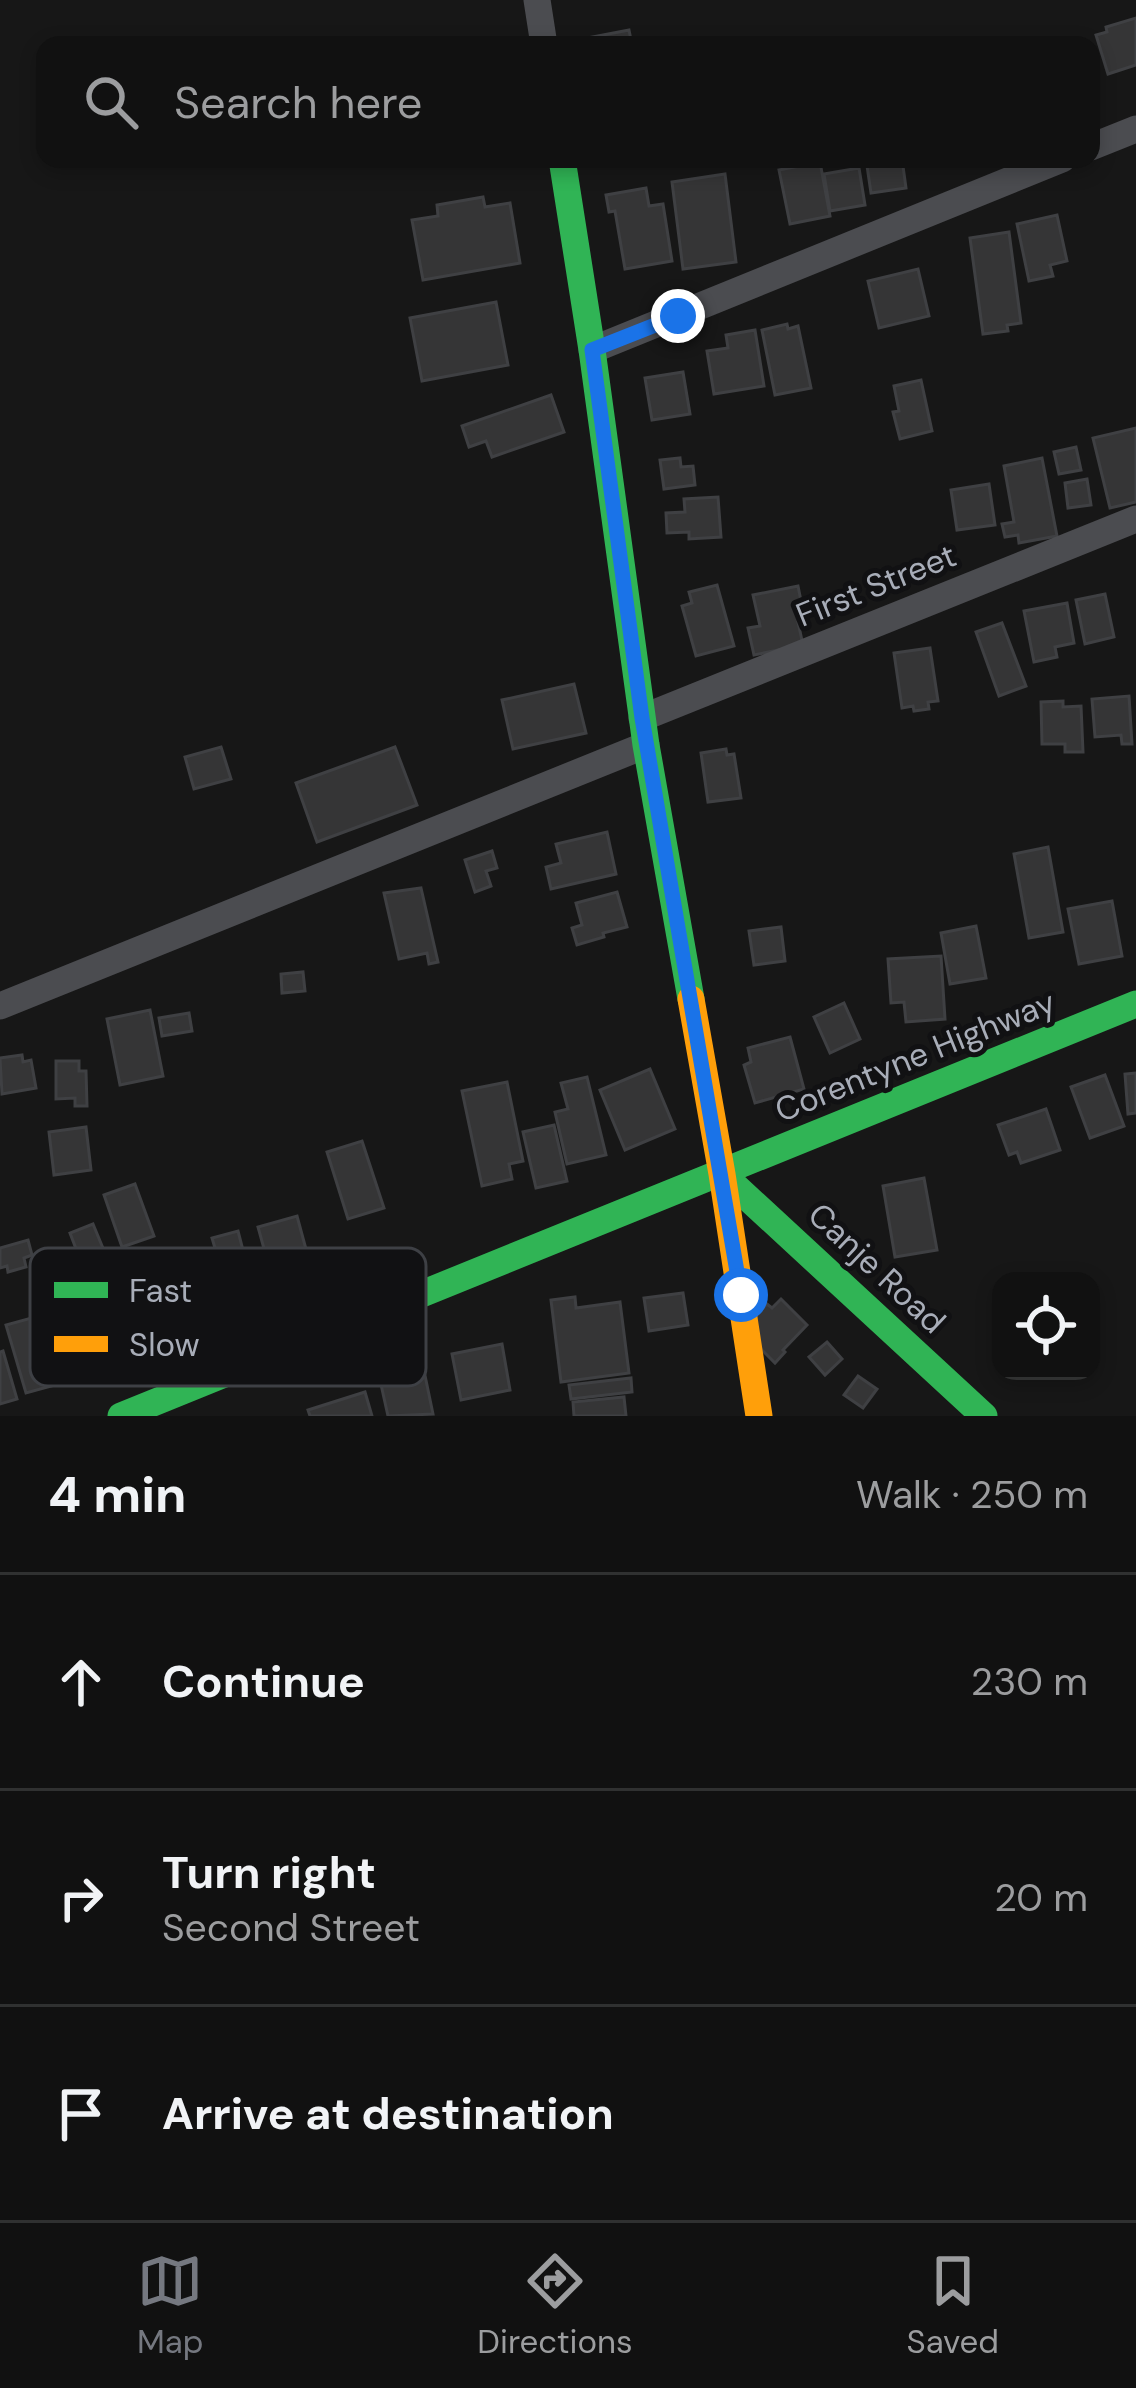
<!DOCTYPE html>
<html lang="en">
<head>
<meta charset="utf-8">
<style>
  body { margin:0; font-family:"DM Sans",sans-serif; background:#1a1a1a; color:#f1f3f6 }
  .controls { position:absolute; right:36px; bottom:36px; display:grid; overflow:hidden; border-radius:24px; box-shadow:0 6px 18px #0003 }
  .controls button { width:108px; height:108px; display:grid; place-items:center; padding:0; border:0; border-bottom:3px solid #303131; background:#111; color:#f1f3f6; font:60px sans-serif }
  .stop { position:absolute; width:36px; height:36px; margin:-27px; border:9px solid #1a73e8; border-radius:50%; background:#fff }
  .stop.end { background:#1a73e8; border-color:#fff; box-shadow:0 3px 12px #0008 }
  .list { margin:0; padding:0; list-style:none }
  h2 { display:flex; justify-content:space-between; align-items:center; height:156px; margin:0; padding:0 48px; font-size:51px }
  h2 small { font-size:39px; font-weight:400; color:#9c9d9f }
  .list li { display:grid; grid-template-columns:78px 1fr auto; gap:36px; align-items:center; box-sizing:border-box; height:216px; padding:0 48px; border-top:3px solid #303131 }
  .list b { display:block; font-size:45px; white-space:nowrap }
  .list p { margin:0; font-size:39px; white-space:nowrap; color:#9c9d9f }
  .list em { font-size:39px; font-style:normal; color:#9c9d9f }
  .icon { flex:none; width:66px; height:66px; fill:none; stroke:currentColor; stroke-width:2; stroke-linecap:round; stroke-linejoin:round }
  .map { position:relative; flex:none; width:1136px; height:1416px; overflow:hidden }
  .search { position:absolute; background:#111; box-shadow:0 6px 18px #0003; left:36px; right:36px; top:36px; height:132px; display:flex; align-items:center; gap:30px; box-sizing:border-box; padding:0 42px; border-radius:24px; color:#9c9d9f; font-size:45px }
  .sheet { height:804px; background:#111 }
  nav { display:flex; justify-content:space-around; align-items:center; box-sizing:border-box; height:168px; border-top:3px solid #303131; background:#111; font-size:33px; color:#9c9d9f }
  nav a { display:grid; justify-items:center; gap:6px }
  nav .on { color:#757880 }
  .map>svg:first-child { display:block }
  .building { fill:#353536; stroke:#3f4043; stroke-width:3 }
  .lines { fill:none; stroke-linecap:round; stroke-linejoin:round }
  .street { stroke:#4b4c50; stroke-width:27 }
  .fast { stroke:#30b455; stroke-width:27 }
  .slow { stroke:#ff9f0a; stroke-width:27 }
  .route { stroke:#1a73e8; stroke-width:15 }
  .labels { text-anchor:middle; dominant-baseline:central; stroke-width:10; stroke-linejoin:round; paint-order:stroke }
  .street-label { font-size:33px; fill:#a8adb8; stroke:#111113 }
  .key { fill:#111113; stroke:#3e4045; stroke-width:3 }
  .key-label { font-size:33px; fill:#a8adb8 }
</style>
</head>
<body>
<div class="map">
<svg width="1136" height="1416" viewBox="0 0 1136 1416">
  <rect width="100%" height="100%" fill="#171717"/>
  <g class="building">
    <polygon points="1136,18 1136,65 1108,74 1096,35 1107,32 1106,27"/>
    <polygon points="629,30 632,45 578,45 577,40"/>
    <polygon points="866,159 902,159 906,188 871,193"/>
    <polygon points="820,162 830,216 790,224 779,170"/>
    <polygon points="859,168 865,205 830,211 824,174"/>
    <polygon points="725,174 736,262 683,269 672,182"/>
    <polygon points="646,188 649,206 663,204 672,261 625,269 615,211 609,212 606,195"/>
    <polygon points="483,197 485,207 510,203 520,263 423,280 412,220 438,216 437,205"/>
    <polygon points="1057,215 1067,261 1050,265 1053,276 1029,281 1017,224"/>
    <polygon points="1009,232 1021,323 1007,325 1008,331 983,334 970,238"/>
    <polygon points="918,269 929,316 879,328 868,281"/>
    <polygon points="496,302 508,365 422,381 410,318"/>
    <polygon points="787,324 788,329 798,326 811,388 775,395 762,330"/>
    <polygon points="755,330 764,386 714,394 707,351 728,348 726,335"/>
    <polygon points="683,372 690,414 652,420 645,378"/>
    <polygon points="921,380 932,431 900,439 893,412 899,411 894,386"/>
    <polygon points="551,395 564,432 492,457 486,441 469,447 462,426"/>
    <polygon points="1136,428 1136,502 1110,508 1093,438"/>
    <polygon points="1076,447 1081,470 1059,474 1054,452"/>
    <polygon points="680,458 681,467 693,466 695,485 664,489 660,460"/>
    <polygon points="1042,458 1057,536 1019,543 1018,535 1005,537 1002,524 1014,522 1004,466"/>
    <polygon points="1087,479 1091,505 1068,508 1065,483"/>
    <polygon points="989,484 995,525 957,530 951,490"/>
    <polygon points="718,497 721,537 689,539 689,532 667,533 666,513 685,512 684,499"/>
    <polygon points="717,585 734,646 696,656 682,606 692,603 689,592"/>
    <polygon points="798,586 805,621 798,622 803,645 754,655 748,628 760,626 753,595"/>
    <polygon points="1105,594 1114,637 1085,644 1076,600"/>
    <polygon points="1067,603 1074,643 1055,647 1057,657 1034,662 1024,611"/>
    <polygon points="1002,623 1026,686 999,696 976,632"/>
    <polygon points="930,648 938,701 928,702 929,709 914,711 913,706 902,708 894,653"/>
    <polygon points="574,684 586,733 513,749 502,700"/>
    <polygon points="1129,696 1132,744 1122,744 1121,735 1095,737 1092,699"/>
    <polygon points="1063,701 1063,707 1081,706 1083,752 1065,752 1065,744 1042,744 1041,702"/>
    <polygon points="221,747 231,779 194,789 185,757"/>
    <polygon points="395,747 417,805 317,842 296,783"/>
    <polygon points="726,749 727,755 734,754 741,798 708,802 701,753"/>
    <polygon points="607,832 616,874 551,889 546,867 561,863 556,844"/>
    <polygon points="1048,847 1063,932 1029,938 1014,854"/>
    <polygon points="492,851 497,868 486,871 491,886 475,892 465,860"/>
    <polygon points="421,888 438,962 429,964 427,953 399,959 384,893"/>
    <polygon points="617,892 627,927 603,933 604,937 577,945 572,928 582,925 576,903"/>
    <polygon points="1112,901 1122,956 1079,964 1068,909"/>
    <polygon points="976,926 986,978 950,984 941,933"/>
    <polygon points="781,927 785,961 754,965 749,931"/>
    <polygon points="941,956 945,1019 906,1022 904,1002 891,1003 888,959"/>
    <polygon points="303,972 305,991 282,993 281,974"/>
    <polygon points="844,1003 860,1039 830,1053 814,1017"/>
    <polygon points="150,1010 163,1076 120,1085 107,1019"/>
    <polygon points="189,1013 192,1031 162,1036 159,1018"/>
    <polygon points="790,1037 804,1089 755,1103 744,1065 751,1062 748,1048"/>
    <polygon points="22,1055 23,1062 31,1060 36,1088 2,1094 0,1058"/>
    <polygon points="56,1061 79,1061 79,1071 86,1071 87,1106 75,1106 75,1098 56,1099"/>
    <polygon points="650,1069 675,1129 625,1150 600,1090"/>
    <polygon points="1136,1073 1136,1113 1128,1114 1125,1074"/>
    <polygon points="1105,1075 1124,1126 1090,1138 1071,1087"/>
    <polygon points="587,1077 606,1155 567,1164 555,1112 568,1109 561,1083"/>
    <polygon points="507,1082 523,1161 509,1164 512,1179 482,1186 462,1091"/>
    <polygon points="1046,1109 1060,1150 1021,1163 1017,1152 1009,1155 998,1125"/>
    <polygon points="554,1125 567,1181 536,1188 523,1132"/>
    <polygon points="86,1127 91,1170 54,1175 49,1132"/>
    <polygon points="362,1141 384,1208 348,1219 327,1152"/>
    <polygon points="924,1178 937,1250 895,1257 883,1186"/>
    <polygon points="135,1184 154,1236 122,1247 104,1195"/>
    <polygon points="297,1216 310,1264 271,1274 258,1227"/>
    <polygon points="93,1224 107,1258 83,1267 70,1233"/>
    <polygon points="238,1231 253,1289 239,1293 243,1307 220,1314 203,1251 215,1248 212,1238"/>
    <polygon points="28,1240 32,1255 24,1258 26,1267 8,1272 7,1266 0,1268 0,1248"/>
    <polygon points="683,1293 688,1325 649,1331 644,1298"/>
    <polygon points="575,1297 576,1308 620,1302 629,1373 561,1382 551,1300"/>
    <polygon points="781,1299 807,1325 783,1350 785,1352 775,1363 760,1348 754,1317 767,1304 772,1308"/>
    <polygon points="35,1317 36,1322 43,1321 50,1345 43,1347 55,1385 26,1393 6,1325"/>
    <polygon points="827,1342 842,1359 825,1375 809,1357"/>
    <polygon points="502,1344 510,1390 461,1400 452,1354"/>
    <polygon points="3,1351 17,1399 0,1404 0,1352"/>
    <polygon points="422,1361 433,1414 388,1416 378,1371"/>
    <polygon points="858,1376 877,1389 863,1408 844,1395"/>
    <polygon points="631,1378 632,1392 571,1399 569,1385"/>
    <polygon points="365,1392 372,1416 310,1416 308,1410"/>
    <polygon points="624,1397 626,1416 574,1416 573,1402"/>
  </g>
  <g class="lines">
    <g class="street">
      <polyline points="537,0 544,45"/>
      <polyline points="1091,147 1136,129"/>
      <polyline points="592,350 1062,159"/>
      <polyline points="642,718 1136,519"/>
      <polyline points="0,1006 646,745"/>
    </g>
    <g class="fast">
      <polyline points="562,159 592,350 646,745 691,999"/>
      <polyline points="722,1174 984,1416"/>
      <polyline points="121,1416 1136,1004"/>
    </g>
    <polyline class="slow" points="691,999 722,1174 759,1416"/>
  </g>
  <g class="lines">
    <polyline class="route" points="678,316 592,350 642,718 741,1295"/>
  </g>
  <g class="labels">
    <g class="street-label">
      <text transform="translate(876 585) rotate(-22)">First Street</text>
      <text transform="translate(915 1056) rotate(-22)">Corentyne Highway</text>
      <text transform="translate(877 1268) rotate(43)">Canje Road</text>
    </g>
  </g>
  <rect x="30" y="1248" width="396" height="138" rx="18" class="key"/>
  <rect x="54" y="1282" width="54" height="16" fill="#30b455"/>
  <rect x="54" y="1336" width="54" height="16" fill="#ff9f0a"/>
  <g class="key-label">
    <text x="129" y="1302">Fast</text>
    <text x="129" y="1356">Slow</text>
  </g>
</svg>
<div class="controls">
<button><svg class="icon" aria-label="locate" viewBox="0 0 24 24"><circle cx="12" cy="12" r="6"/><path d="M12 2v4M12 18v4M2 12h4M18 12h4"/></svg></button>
</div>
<div class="stop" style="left:741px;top:1295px"></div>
<div class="stop end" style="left:678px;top:316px"></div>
<div class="search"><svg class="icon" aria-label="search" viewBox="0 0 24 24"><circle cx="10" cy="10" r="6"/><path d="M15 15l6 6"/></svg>Search here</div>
</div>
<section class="sheet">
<h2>4 min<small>Walk · 250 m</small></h2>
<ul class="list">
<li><svg class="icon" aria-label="ahead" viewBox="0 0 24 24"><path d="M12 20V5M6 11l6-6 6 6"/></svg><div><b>Continue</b></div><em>230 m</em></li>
<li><svg class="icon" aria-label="right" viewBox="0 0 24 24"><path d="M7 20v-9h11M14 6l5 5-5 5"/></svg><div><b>Turn right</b><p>Second Street</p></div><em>20 m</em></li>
<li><svg class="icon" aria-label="arrive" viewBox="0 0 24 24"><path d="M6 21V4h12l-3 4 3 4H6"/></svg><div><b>Arrive at destination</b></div></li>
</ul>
</section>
<nav>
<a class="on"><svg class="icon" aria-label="map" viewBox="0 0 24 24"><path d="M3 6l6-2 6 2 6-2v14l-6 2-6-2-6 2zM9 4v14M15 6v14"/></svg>Map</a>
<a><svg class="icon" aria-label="directions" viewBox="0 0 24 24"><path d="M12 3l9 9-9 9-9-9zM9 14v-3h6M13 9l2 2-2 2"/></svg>Directions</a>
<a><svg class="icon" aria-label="saved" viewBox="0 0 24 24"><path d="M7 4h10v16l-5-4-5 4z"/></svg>Saved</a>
</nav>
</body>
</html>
